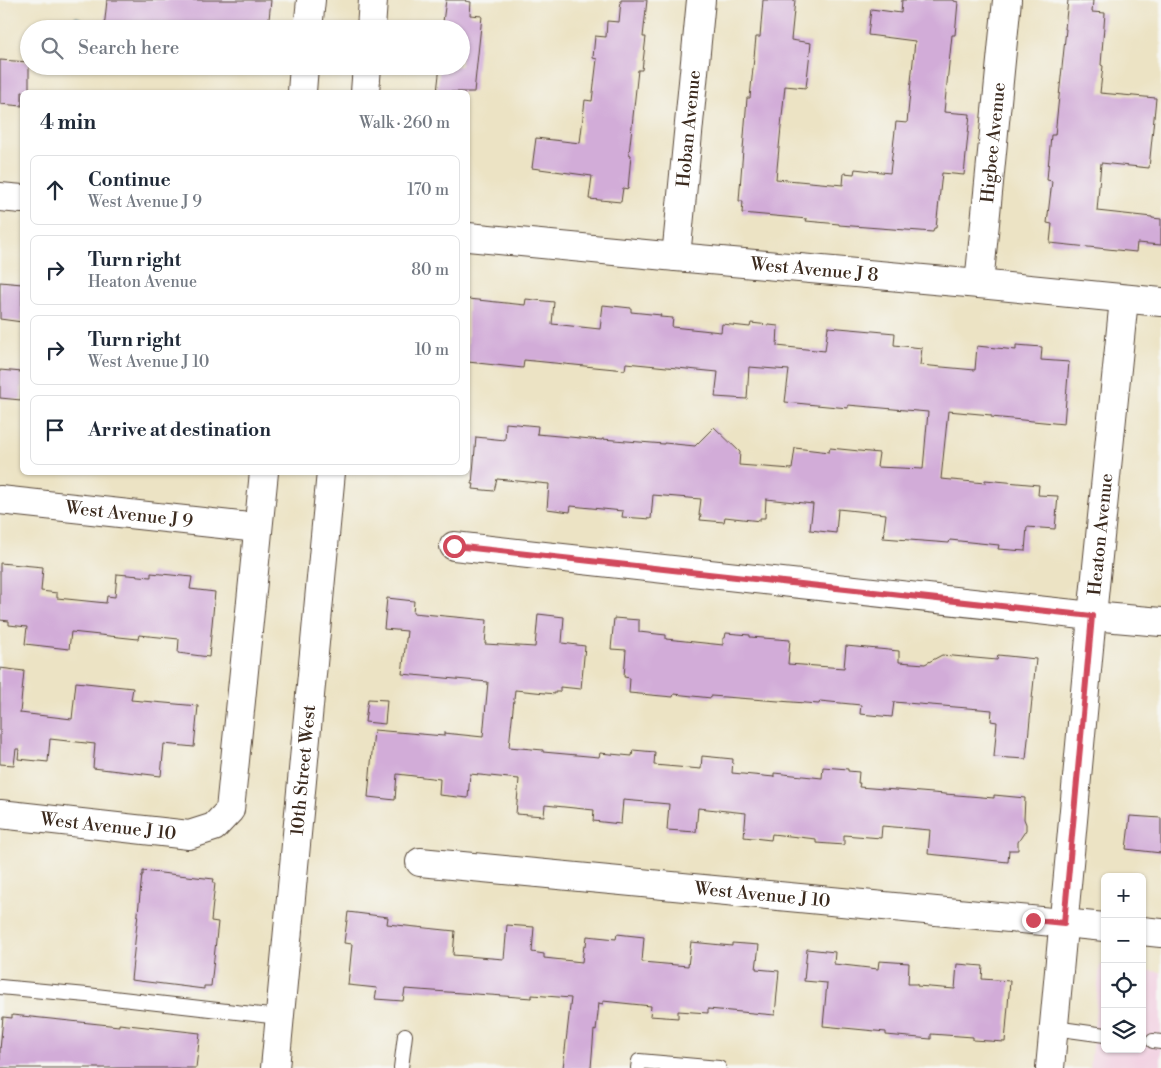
<!DOCTYPE html>
<html lang="en">
<head>
<meta charset="utf-8">
<style>
  body { margin:0; font-family:"Libre Bodoni",serif; background:#f6f6f7; color:#1f2937 }
  .controls { position:absolute; right:15px; bottom:15px; display:grid; overflow:hidden; border-radius:8px; box-shadow:0 1px 4px #0004 }
  .controls button { width:45px; height:45px; display:grid; place-items:center; padding:0; border:0; border-bottom:1px solid #e0e1e3; background:#fff; color:#1f2937; font:25px sans-serif }
  .stop { position:absolute; width:15px; height:15px; margin:-11px; border:4px solid #d1495b; border-radius:50%; background:#fff }
  .stop.end { background:#d1495b; border-color:#fff; box-shadow:0 1px 5px #0008 }
  .list { margin:0; padding:0; list-style:none }
  h2 { display:flex; justify-content:space-between; align-items:center; height:65px; margin:0; padding:0 20px; font-size:21px }
  h2 small { font-size:16px; font-weight:400; color:#747a83 }
  .list li { display:grid; grid-template-columns:32px 1fr auto; gap:15px; align-items:center; box-sizing:border-box; height:70px; margin:0 10px 10px; padding:0 10px; border:1px solid #e0e1e3; border-radius:8px }
  .list b { display:block; font-size:19px; white-space:nowrap }
  .list p { margin:0; font-size:16px; white-space:nowrap; color:#747a83 }
  .list em { font-size:16px; font-style:normal; color:#747a83 }
  .icon { flex:none; width:28px; height:28px; fill:none; stroke:currentColor; stroke-width:2; stroke-linecap:round; stroke-linejoin:round }
  .map { position:relative; flex:none; width:1161px; height:1068px; overflow:hidden }
  .search { position:absolute; background:#fff; box-shadow:0 1px 4px #0004; left:20px; top:20px; width:450px; height:55px; display:flex; align-items:center; gap:12px; box-sizing:border-box; padding:0 18px; border-radius:28px; color:#747a83; font-size:19px }
  .panel { position:absolute; background:#fff; box-shadow:0 1px 4px #0004; left:20px; top:90px; width:450px; height:385px; border-radius:8px }
  .map>svg:first-child { display:block }
  .built { fill:#f2cfe1 }
  .water { fill:#5db4da; stroke:#4c6f7c }
  .building { fill:#d2acd8 }
  .lines { fill:none; stroke-linecap:round; stroke-linejoin:round }
  .service-casing { stroke:#564637; stroke-width:16 }
  .minor-casing { stroke:#564637; stroke-width:30 }
  .tertiary-casing { stroke:#564637; stroke-width:30 }
  .primary-casing { stroke:#564637; stroke-width:30 }
  .service { stroke:#fff; stroke-width:14 }
  .minor { stroke:#fff; stroke-width:28 }
  .tertiary { stroke:#fff; stroke-width:28 }
  .primary { stroke:#fff; stroke-width:28 }
  .route { stroke:#d1495b; stroke-width:6 }
  .labels { text-anchor:middle; dominant-baseline:central; stroke-width:4; stroke-linejoin:round; paint-order:stroke }
  .street-label { font-size:18px; fill:#3b2a1e; stroke:#f6f6f2 }
</style>
</head>
<body>
<div class="map">
<svg width="1161" height="1068" viewBox="0 0 1161 1068">
  <rect width="100%" height="100%" fill="#f6f6f2"/>
  <filter id="ink" filterUnits="userSpaceOnUse"><feTurbulence type="fractalNoise" baseFrequency=".02" numOctaves="2"/><feDisplacementMap in="SourceGraphic" scale="10" xChannelSelector="R" yChannelSelector="G"/><feConvolveMatrix kernelMatrix="1 2 1 2 8 2 1 2 1" color-interpolation-filters="sRGB"/></filter>
  <filter id="wash" filterUnits="userSpaceOnUse"><feTurbulence type="fractalNoise" baseFrequency=".0096" numOctaves="4" result="noise"/><feDisplacementMap in="SourceGraphic" scale="20" xChannelSelector="R" yChannelSelector="G"/><feGaussianBlur stdDeviation="1.12" result="paint"/><feColorMatrix in="noise" values="0 0 0 0 0 0 0 0 0 0 0 0 0 0 0 0 0 1.4 0 .05"/><feComposite in="paint" operator="in"/></filter>
  <g filter="url(#wash)">
    <rect width="100%" height="100%" fill="#ece3c4"/>
    <polygon class="built" points="1100,965 1105,966 1105,1049 1142,1049 1142,970 1161,972 1161,1068 1090,1068"/>
    <polygon class="water" points="75,17 78,17 85,21 95,23 98,29 69,29 68,23"/>
    <g id="blocks">
      <g class="building">
        <polygon points="107,0 271,0 268,29 104,29"/>
        <polygon points="446,0 466,0 465,1 471,2 470,15 482,16 474,92 437,92 440,66 461,66 461,29 442,29"/>
        <polygon points="621,0 647,0 643,37 646,37 642,70 638,70 629,154 631,155 628,189 623,188 621,202 589,199 592,176 532,168 536,138 580,143 585,100 592,101 597,59 593,58 595,36 606,37 607,21 619,22"/>
        <polygon points="763,0 795,0 791,40 811,43 806,88 785,86 776,179 843,185 844,173 854,174 855,169 890,173 896,122 907,123 915,41 868,35 871,9 901,13 902,0 954,0 954,1 958,2 955,35 952,35 944,112 970,114 964,175 942,173 936,228 934,228 933,232 839,225 839,224 806,221 807,219 742,213 743,201 739,201 747,98 750,98 756,37 760,37"/>
        <polygon points="1068,0 1093,0 1092,12 1105,13 1101,65 1103,66 1100,93 1156,98 1149,168 1101,163 1097,211 1152,217 1152,218 1161,219 1161,245 1137,243 1136,252 1050,243 1052,224 1047,223 1052,181 1047,180 1051,135 1055,135 1066,29 1065,29"/>
        <polygon points="0,60 29,62 29,92 22,92 22,106 0,104"/>
        <polygon points="0,282 22,284 22,322 0,319"/>
        <polygon points="468,299 525,305 526,299 554,302 552,324 600,329 603,305 631,308 631,312 661,315 660,317 673,318 672,327 721,332 722,324 750,327 751,323 778,326 777,346 825,351 828,327 895,333 894,345 922,348 920,365 975,370 977,346 1016,350 1016,345 1042,347 1041,360 1069,362 1064,424 991,417 991,415 948,411 941,479 985,483 985,480 1039,485 1038,495 1058,496 1055,529 1027,527 1025,551 998,549 999,545 950,540 949,543 883,538 886,514 838,509 836,533 810,530 813,504 766,499 765,518 760,518 760,521 725,517 724,522 700,520 701,515 699,515 701,499 653,495 651,519 622,517 623,511 571,506 570,512 547,509 549,484 497,479 494,491 473,489 474,484 472,484 476,437 505,440 506,423 538,426 537,434 602,440 602,439 664,444 664,443 695,446 714,427 740,452 739,465 792,469 795,448 829,452 830,448 879,453 877,467 923,469 928,412 848,405 848,408 785,402 789,370 749,367 747,399 715,397 718,372 626,363 625,370 524,360 523,368 468,362"/>
        <polygon points="0,370 22,372 21,400 0,398"/>
        <polygon points="0,563 43,567 41,591 57,593 57,598 106,603 107,596 115,597 117,574 151,577 151,573 192,577 190,589 215,592 209,657 178,653 179,639 139,635 138,639 71,632 69,649 25,644 27,627 9,625 9,621 0,620"/>
        <polygon points="387,598 414,601 413,613 487,620 485,644 535,647 538,614 564,617 562,643 585,646 581,689 560,687 560,692 555,692 555,694 515,690 509,747 543,750 543,752 599,757 600,753 632,756 633,750 655,752 654,765 701,769 702,756 733,759 732,773 774,777 774,773 822,778 823,767 848,769 848,771 859,772 858,783 860,783 859,787 994,798 994,795 1025,798 1024,819 1026,824 1026,830 1018,842 1018,850 1009,850 1008,862 928,854 930,830 882,826 881,838 844,835 844,845 816,843 816,839 772,834 771,840 744,837 746,813 698,808 696,832 667,830 669,804 623,800 621,824 593,821 594,810 545,805 544,816 516,814 519,779 470,774 468,798 439,795 440,779 397,774 395,800 368,797 374,730 444,736 444,733 483,737 488,682 402,674 407,631 384,629"/>
        <polygon points="614,618 639,620 639,632 666,635 666,639 723,645 723,638 725,638 726,633 750,635 750,637 790,640 788,664 844,668 846,646 899,651 899,662 925,664 942,655 997,660 998,655 1036,659 1026,759 994,757 997,722 991,721 992,710 894,702 892,717 860,714 861,705 820,701 819,704 711,696 711,698 674,694 673,697 629,693 630,678 624,677 626,650 611,649"/>
        <polygon points="0,668 24,671 20,713 72,719 76,682 133,688 131,700 198,706 194,747 164,744 161,776 93,768 95,744 50,739 48,762 18,759 19,749 16,749 14,765 0,764"/>
        <polygon points="368,699 387,700 385,724 365,722"/>
        <polygon points="1130,816 1161,818 1161,853 1126,849"/>
        <polygon points="143,871 214,879 213,883 215,883 211,921 218,922 211,986 204,986 204,989 131,980 142,875 143,875"/>
        <polygon points="348,912 388,917 387,924 455,931 453,955 504,959 507,925 534,927 532,952 544,954 544,958 582,962 584,945 586,946 587,936 616,939 617,934 644,937 642,962 688,966 691,942 732,946 732,943 759,945 756,969 779,971 775,1015 708,1009 708,1013 678,1011 678,1018 650,1016 651,1006 603,1001 603,1004 599,1003 596,1031 594,1030 591,1068 563,1068 571,998 532,995 532,998 405,989 403,1001 375,999 377,988 348,985 352,944 344,943"/>
        <polygon points="807,949 835,952 834,964 878,969 879,961 909,963 908,984 917,984 917,986 955,989 957,964 983,966 982,979 1010,981 1005,1042 973,1040 973,1037 931,1034 931,1039 886,1035 886,1032 823,1026 827,983 804,981"/>
        <polygon points="12,1015 119,1026 119,1024 200,1033 196,1068 0,1068 0,1050 3,1017 12,1018"/>
      </g>
    </g>
  </g>
  <g filter="url(#ink)">
    <use href="#blocks" fill-opacity="0" stroke="#564637" stroke-width="1"/>
    <g class="lines">
      <g class="service-casing">
        <g id="service">
          <polyline points="0,987 87,995 279,1017"/>
          <polyline points="1054,1028 1105,1035"/>
          <polyline points="1153,1041 1161,1042"/>
          <polyline points="401,1068 405,1035"/>
          <polyline points="638,1068 639,1061 719,1068"/>
        </g>
      </g>
      <g class="minor-casing">
        <g id="minor">
          <polyline points="308,29 311,0"/>
          <polyline points="302,92 304,66"/>
          <path id="s1" d="M468 237 676 257 979 284 1161 302"/>
          <path id="s2" d="M676 257 701 0"/>
          <path id="s3" d="M979 284 1007 0"/>
          <path id="s4" d="M0 500 258 528"/>
          <polyline points="454,546 1092,616 1161,622"/>
          <path id="s5" d="M0 814 189 835 214 827 230 810 264 472"/>
          <path id="s6" d="M420 862 1105 927"/>
          <polyline points="1142,931 1161,933"/>
          <path id="s7" d="M1050 1068 1092 616 1124 299"/>
        </g>
      </g>
      <g class="tertiary-casing">
        <polyline id="tertiary" points="0,197 22,199"/>
      </g>
      <g class="primary-casing">
        <g id="primary">
          <polyline points="371,29 373,0"/>
          <polyline points="365,92 367,66"/>
          <path id="s8" d="M275 1068 331 472"/>
        </g>
      </g>
      <use href="#service" class="service"/>
      <use href="#minor" class="minor"/>
      <use href="#tertiary" class="tertiary"/>
      <use href="#primary" class="primary"/>
    </g>
  </g>
  <g class="lines" filter="url(#ink)">
    <polyline class="route" points="454,546 1092,616 1064,923 1033,920"/>
  </g>
  <g class="labels">
    <g class="street-label">
      <text stroke="none"><textPath href="#s2" startOffset="129">Hoban Avenue</textPath></text>
      <text stroke="none"><textPath href="#s3" startOffset="142">Higbee Avenue</textPath></text>
      <text stroke="none"><textPath href="#s1" startOffset="348">West Avenue J 8</textPath></text>
      <text stroke="none"><textPath href="#s4" startOffset="130">West Avenue J 9</textPath></text>
      <text stroke="none"><textPath href="#s7" startOffset="536">Heaton Avenue</textPath></text>
      <text stroke="none"><textPath href="#s8" startOffset="299">10th Street West</textPath></text>
      <text stroke="none"><textPath href="#s5" startOffset="109">West Avenue J 10</textPath></text>
      <text stroke="none"><textPath href="#s6" startOffset="344">West Avenue J 10</textPath></text>
    </g>
  </g>
</svg>
<div class="controls">
<button>+</button>
<button>−</button>
<button><svg class="icon" aria-label="locate" viewBox="0 0 24 24"><circle cx="12" cy="12" r="6"/><path d="M12 2v4M12 18v4M2 12h4M18 12h4"/></svg></button>
<button><svg class="icon" aria-label="layers" viewBox="0 0 24 24"><path d="M12 4l9 5-9 5-9-5zM3 14l9 5 9-5"/></svg></button>
</div>
<div class="stop" style="left:454px;top:546px"></div>
<div class="stop end" style="left:1033px;top:920px"></div>
<div class="search"><svg class="icon" aria-label="search" viewBox="0 0 24 24"><circle cx="10" cy="10" r="6"/><path d="M15 15l6 6"/></svg>Search here</div>
<section class="panel">
<h2>4 min<small>Walk · 260 m</small></h2>
<ul class="list">
<li><svg class="icon" aria-label="ahead" viewBox="0 0 24 24"><path d="M12 20V5M6 11l6-6 6 6"/></svg><div><b>Continue</b><p>West Avenue J 9</p></div><em>170 m</em></li>
<li><svg class="icon" aria-label="right" viewBox="0 0 24 24"><path d="M7 20v-9h11M14 6l5 5-5 5"/></svg><div><b>Turn right</b><p>Heaton Avenue</p></div><em>80 m</em></li>
<li><svg class="icon" aria-label="right" viewBox="0 0 24 24"><path d="M7 20v-9h11M14 6l5 5-5 5"/></svg><div><b>Turn right</b><p>West Avenue J 10</p></div><em>10 m</em></li>
<li><svg class="icon" aria-label="arrive" viewBox="0 0 24 24"><path d="M6 21V4h12l-3 4 3 4H6"/></svg><div><b>Arrive at destination</b></div></li>
</ul>
</section>
</div>
</body>
</html>
